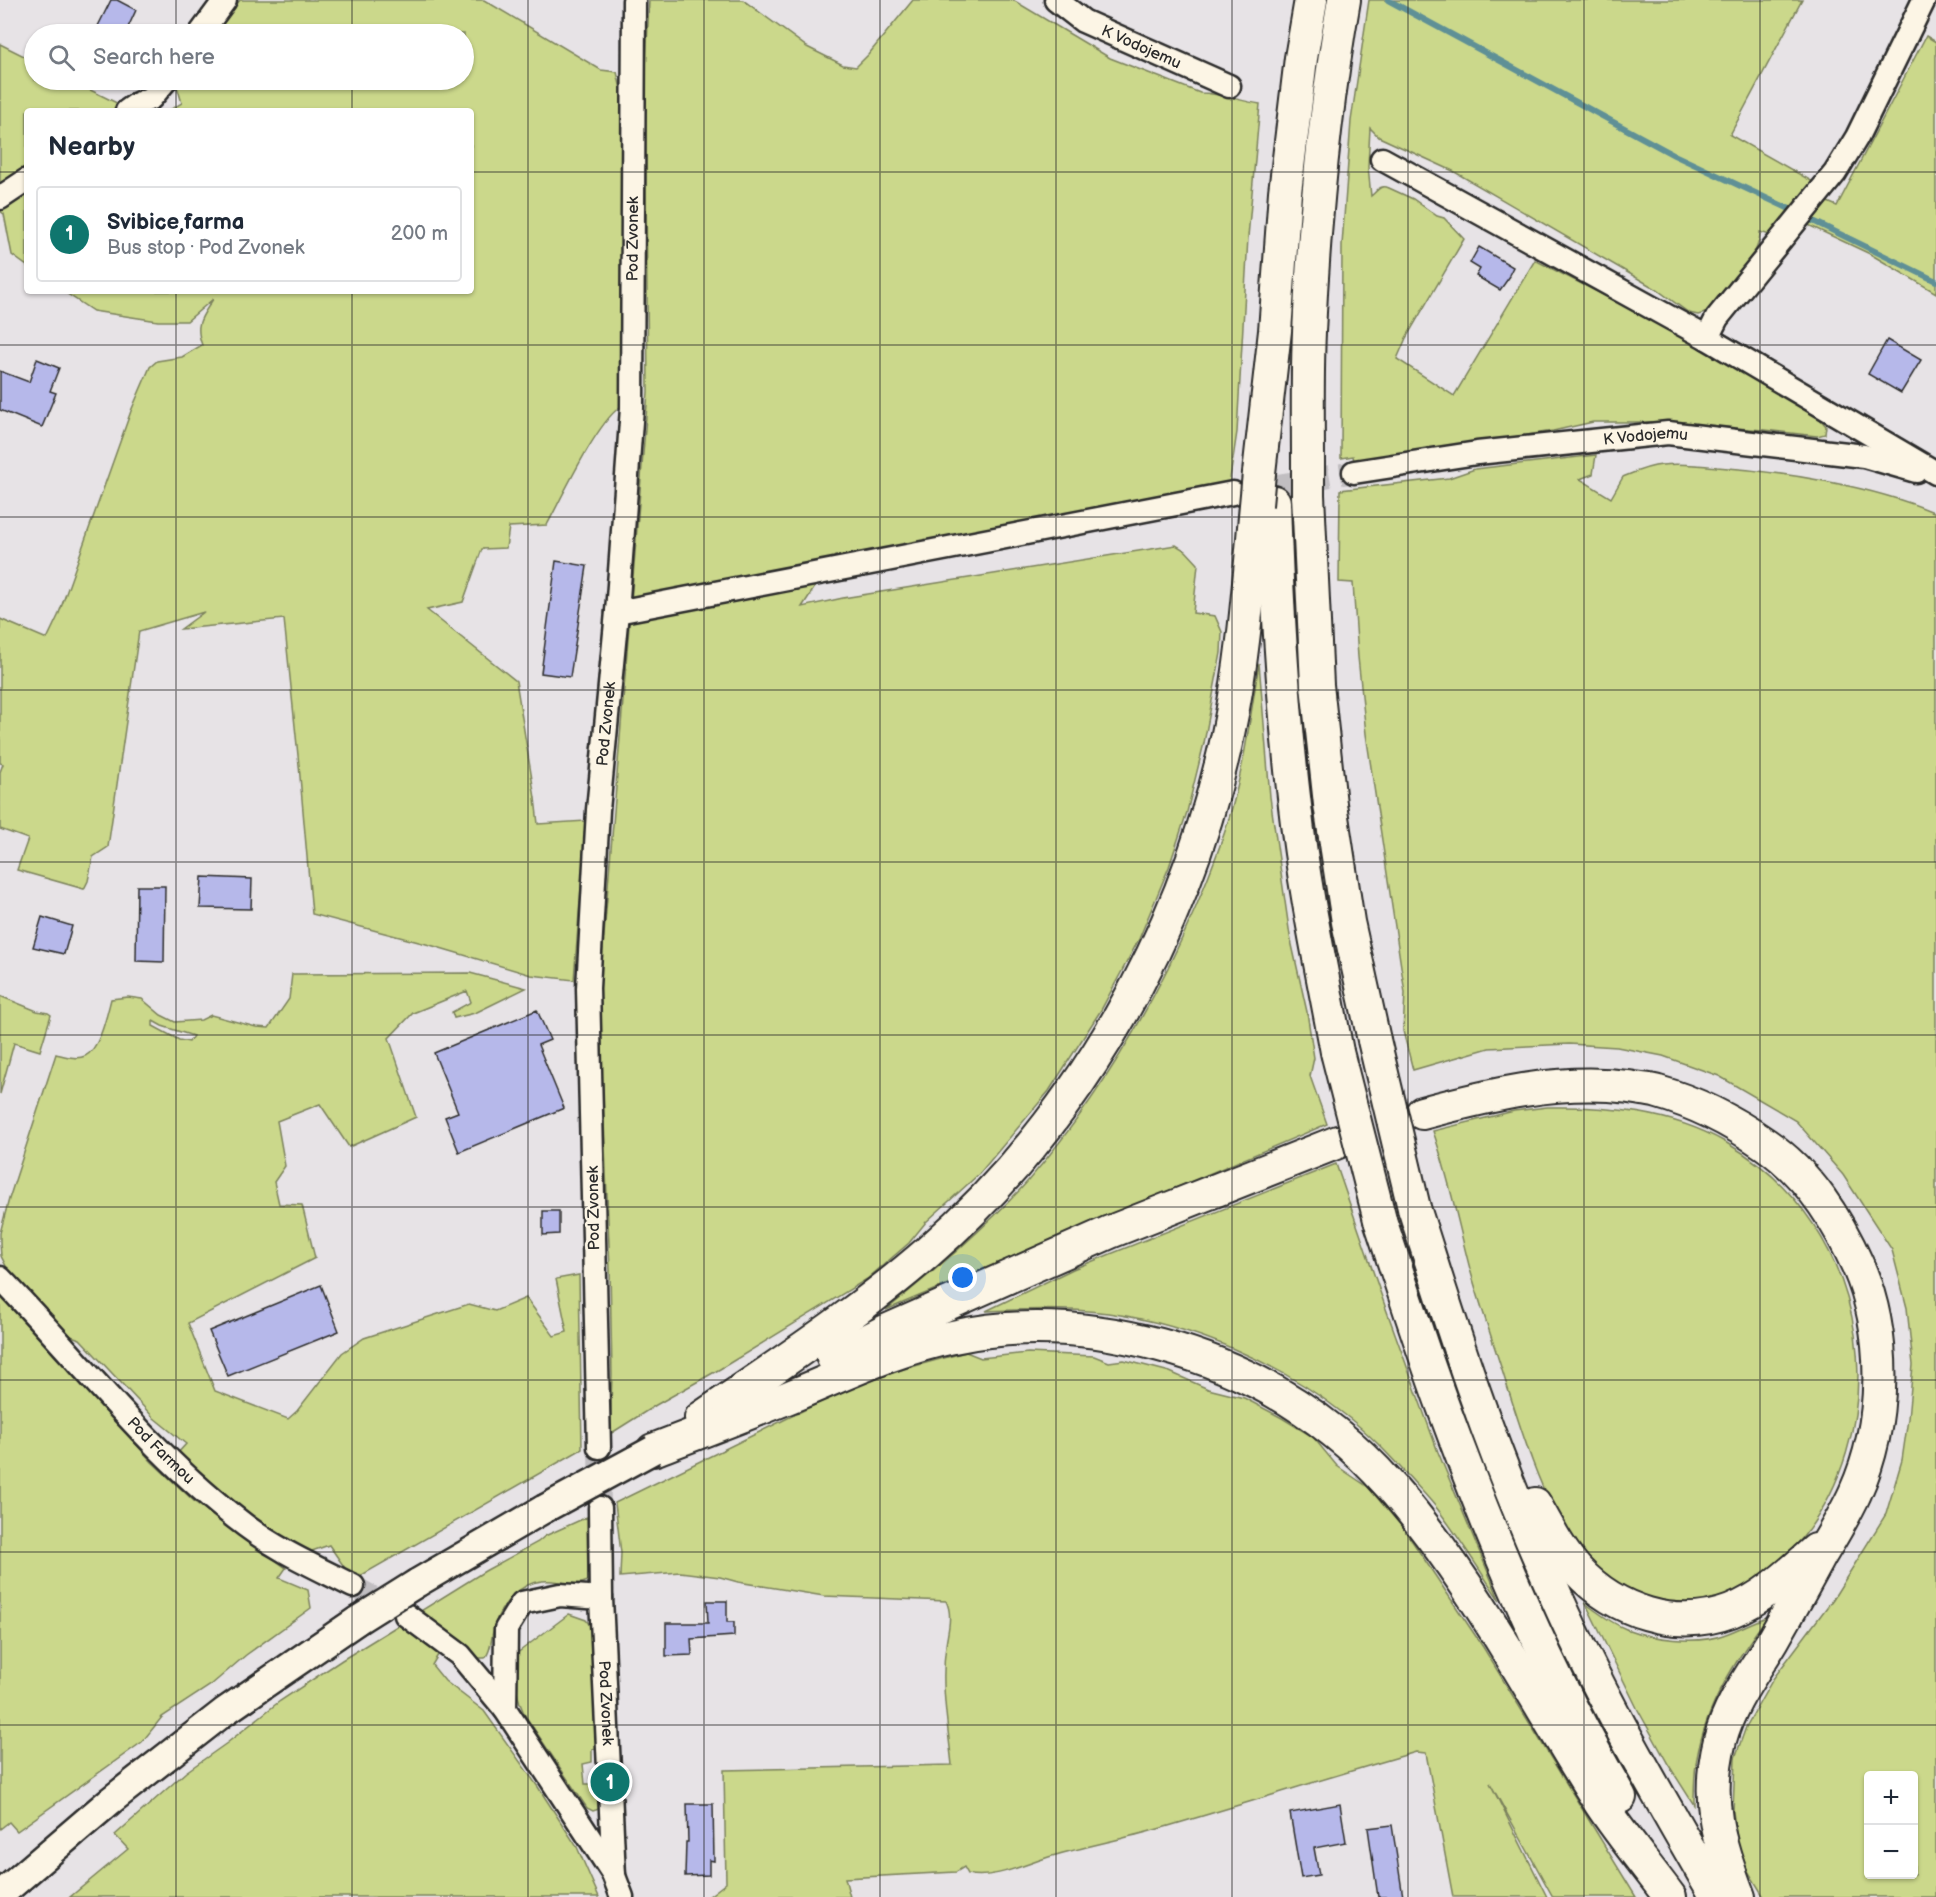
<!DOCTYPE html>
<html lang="en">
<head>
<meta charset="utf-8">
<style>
  body { margin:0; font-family:"Balsamiq Sans",sans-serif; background:#f2f2f3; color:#1f2937 }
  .controls { position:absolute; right:18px; bottom:18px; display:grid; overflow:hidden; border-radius:6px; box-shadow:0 2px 4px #0004 }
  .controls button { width:54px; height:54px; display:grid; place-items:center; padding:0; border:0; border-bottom:2px solid #e0e1e3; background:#fff; color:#1f2937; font:30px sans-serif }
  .you { position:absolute; left:963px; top:1278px; width:21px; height:21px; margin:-15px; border:4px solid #fff; border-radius:50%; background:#1a73e8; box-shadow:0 0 0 9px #1a73e833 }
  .badge { display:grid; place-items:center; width:39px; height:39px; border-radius:50%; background:#0f766e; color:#fff; font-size:20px; font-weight:700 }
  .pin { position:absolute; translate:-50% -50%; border:3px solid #fff; box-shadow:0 2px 6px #0006 }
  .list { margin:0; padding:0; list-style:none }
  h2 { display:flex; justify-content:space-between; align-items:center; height:78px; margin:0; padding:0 24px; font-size:26px }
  h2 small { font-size:20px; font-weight:400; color:#747a83 }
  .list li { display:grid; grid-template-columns:39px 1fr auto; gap:18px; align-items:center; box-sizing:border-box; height:96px; margin:0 12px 12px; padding:0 12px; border:2px solid #e0e1e3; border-radius:6px }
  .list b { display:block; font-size:22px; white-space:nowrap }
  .list p { margin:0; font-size:20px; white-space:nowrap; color:#747a83 }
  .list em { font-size:20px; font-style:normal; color:#747a83 }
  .icon { flex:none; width:33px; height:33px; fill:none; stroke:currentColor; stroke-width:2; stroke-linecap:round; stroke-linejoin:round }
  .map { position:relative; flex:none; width:1936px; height:1897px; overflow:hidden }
  .search { position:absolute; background:#fff; box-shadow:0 2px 4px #0004; left:24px; top:24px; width:450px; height:66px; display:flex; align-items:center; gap:15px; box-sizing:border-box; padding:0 21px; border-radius:33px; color:#747a83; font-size:22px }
  .panel { position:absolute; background:#fff; box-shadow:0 2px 4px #0004; left:24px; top:108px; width:450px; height:186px; border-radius:6px }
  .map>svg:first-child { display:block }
  .green { fill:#cbd88b; stroke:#7b825b; stroke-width:1.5; fill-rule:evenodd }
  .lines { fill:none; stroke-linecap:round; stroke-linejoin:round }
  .stream { stroke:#5f9096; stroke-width:6 }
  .building { fill:#b6b8ea; stroke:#2b2b2b; stroke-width:1.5 }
  .minor-tunnel { stroke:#c1bec1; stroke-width:22; stroke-dasharray:22 11; stroke-linecap:butt }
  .minor-casing { stroke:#2b2b2b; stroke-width:27 }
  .major-casing { stroke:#2b2b2b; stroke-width:32 }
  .highway-casing { stroke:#2b2b2b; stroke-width:36 }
  .minor { stroke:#fcf5e5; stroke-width:22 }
  .major { stroke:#fcf5e5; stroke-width:27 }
  .highway { stroke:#fcf5e5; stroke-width:32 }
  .major-bridge-casing { stroke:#2b2b2b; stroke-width:32; stroke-linecap:butt }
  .highway-bridge-casing { stroke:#2b2b2b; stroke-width:36; stroke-linecap:butt }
  .major-bridge { stroke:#fcf5e5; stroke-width:27 }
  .highway-bridge { stroke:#fcf5e5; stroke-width:32 }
  .grid { fill:none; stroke:#2b2b2b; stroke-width:1.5; stroke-opacity:0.55 }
  .labels { text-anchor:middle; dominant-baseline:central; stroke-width:5; stroke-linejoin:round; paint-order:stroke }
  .street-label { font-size:16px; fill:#2b2b2b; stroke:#fcf5e5 }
</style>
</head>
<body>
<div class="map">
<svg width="1936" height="1897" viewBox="0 0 1936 1897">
  <rect width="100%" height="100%" fill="#e7e3e6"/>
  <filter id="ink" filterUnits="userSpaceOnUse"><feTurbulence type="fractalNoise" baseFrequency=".0167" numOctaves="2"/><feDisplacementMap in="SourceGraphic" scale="12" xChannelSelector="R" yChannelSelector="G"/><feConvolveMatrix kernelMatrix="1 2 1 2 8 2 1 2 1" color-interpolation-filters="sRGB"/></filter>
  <g filter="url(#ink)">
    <g class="green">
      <path d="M240 0H484L601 70 617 72 623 98 629 291 620 407C596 424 562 497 547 525L509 527 506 548 482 549 463 602 427 610 516 681 535 798 538 824 586 821 574 980 531 975 430 945 312 914 299 765 284 619 181 629 204 612 139 631 108 847 93 857 88 881 84 889 17 870 28 839 0 829V772L3 764 0 763V619L47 639 58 616 131 411 150 367 157 361 182 357 202 345C194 324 202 317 213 299L187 321H158L93 311 63 291H471V111H168L182 103 177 86 181 80H464V34H213Z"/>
      <path d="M649 0H743L807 47 843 65 856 67 868 55 913 0H1013L1110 58 1200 93C1221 93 1239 101 1260 104L1248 237 1237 432 1229 485 999 527 914 545 835 556 802 607 843 598 1176 545 1186 551 1198 564 1193 613 1215 616 1222 632 1221 653 1204 743 1187 812 1169 867 1139 939 1101 1010 1049 1091 979 1174 926 1222 909 1243 867 1279 720 1369 656 1405 610 1434 612 1375 610 1270 599 997 648 392 645 92Z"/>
      <path d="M1369 0H1802L1730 135 1815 183 1773 236 1760 232C1761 256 1728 287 1712 306L1705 313 1698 315 1689 313 1656 289 1453 171 1379 137 1370 128 1368 167 1371 196C1377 191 1380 184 1389 188L1413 199 1437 216 1444 218 1464 239 1406 338 1397 359 1454 396 1535 260 1672 330 1815 413 1826 426 1825 434 1817 436 1764 430 1650 422H1593L1553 431 1354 461 1353 456 1341 458 1342 245 1351 121Z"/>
      <polygon points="1926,36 1936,42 1936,293 1870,254 1806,224 1823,200 1837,206"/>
      <polygon points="0,44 34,61 34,80 70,80 133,111 27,111 27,266 12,255 4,214 0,211"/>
      <path d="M1596 455 1593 474 1580 479 1611 498 1623 477C1635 472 1648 466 1662 465 1680 463 1699 465 1717 467 1786 472 1872 486 1936 513V1897H1764L1740 1858 1733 1812 1735 1758 1746 1727 1773 1679 1833 1599 1886 1514 1902 1460 1908 1419 1913 1365 1907 1308 1892 1250 1843 1175 1796 1121 1719 1076 1663 1056 1617 1047 1569 1044 1489 1048 1413 1070 1403 1031 1405 993 1366 734 1358 657 1353 583 1339 582 1340 490 1449 478 1475 469ZM1868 1776H1914V1874H1868Z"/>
      <path d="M1259 663 1270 797 1290 936 1307 1012 1314 1058 1310 1076 1327 1124 886 1310C935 1270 985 1229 1027 1182 1097 1101 1153 1007 1195 909 1208 878 1221 847 1230 815 1244 767 1251 713 1259 663Z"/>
      <path d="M470 973 526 988 475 1013 454 1018 452 1012 471 1002 467 991 413 1013 389 1038 416 1117 349 1147 320 1104 277 1121 285 1166 274 1182 279 1204 302 1205 315 1258 188 1323 215 1391 288 1419 297 1411 342 1353 364 1338 469 1304 495 1311 526 1298 554 1336 567 1332 556 1279 579 1275 582 1449 362 1575 347 1571 329 1545 312 1551 298 1550 258 1525 177 1454 186 1444 154 1418 80 1339 71 1336 14 1282 1 1256 0 1243V1233L9 1199 56 1054C65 1056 77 1060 85 1056 100 1049 107 1014 111 999L128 997 142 999 161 1015 175 1022 201 1020 211 1015 256 1027 269 1028 289 999 292 974ZM153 1021 162 1026 193 1036 189 1042 179 1040 153 1026Z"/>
      <polygon points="0,996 37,1011 48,1013 51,1015 40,1051 14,1043 0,1094"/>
      <path d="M1547 1107C1608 1106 1670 1111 1725 1142 1874 1226 1903 1435 1785 1558 1775 1568 1762 1581 1749 1588 1739 1593 1728 1596 1717 1600 1711 1602 1704 1606 1698 1606 1692 1607 1684 1605 1678 1605 1667 1604 1654 1605 1644 1601 1635 1598 1603 1581 1597 1575 1588 1566 1581 1552 1574 1541 1568 1532 1560 1523 1555 1513 1534 1473 1521 1428 1507 1386 1495 1347 1481 1308 1470 1269 1458 1223 1449 1177 1433 1131L1514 1111Z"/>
      <path d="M1336 1164 1385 1306 1438 1452 1500 1601C1480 1571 1461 1540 1439 1511 1431 1500 1421 1490 1412 1480 1391 1457 1369 1433 1344 1414 1279 1362 1191 1325 1108 1313 1068 1308 1027 1309 986 1311L1073 1269Z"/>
      <polygon points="0,1292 152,1462 196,1503 286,1568 279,1578 308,1590 311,1608 246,1655 211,1685 162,1717 142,1742 17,1831 9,1822 0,1829"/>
      <path d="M966 1352 981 1358 1028 1353 1094 1356 1109 1362 1124 1360 1170 1372 1208 1389 1244 1398 1282 1418 1313 1437 1337 1466 1368 1487 1404 1529 1483 1647 1636 1897H1553L1490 1783 1547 1897H1453L1426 1753 1416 1752C1329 1777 1244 1804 1158 1829 1123 1839 1087 1846 1052 1856 1028 1863 991 1881 968 1874L964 1867 956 1872 845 1878 850 1897H708L726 1883 724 1770 952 1765C948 1726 940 1685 946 1645 948 1630 953 1615 946 1601L824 1596 738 1582 720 1577 680 1572 620 1577 621 1553 615 1503 847 1389 904 1369Z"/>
      <path d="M587 1517 588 1581C573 1588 558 1579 542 1581 519 1583 500 1606 494 1627 491 1637 492 1650 485 1658H477L419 1612 485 1571 538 1542 545 1536Z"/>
      <path d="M1586 1604C1599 1613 1611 1623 1626 1629 1652 1639 1697 1645 1723 1635 1738 1630 1752 1622 1767 1617 1736 1660 1706 1705 1697 1758 1694 1774 1694 1789 1694 1805L1668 1764 1638 1710Z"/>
      <path d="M569 1614 586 1620 592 1628 600 1748 592 1749V1762L583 1764 585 1784H599L601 1799 599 1809 593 1811 587 1808 526 1717C514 1695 516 1678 516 1654Z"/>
      <polygon points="402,1623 441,1650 432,1665 445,1681 484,1711 538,1787 577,1847 599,1897 70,1897 128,1849 115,1835 186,1772 227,1743 280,1701 342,1660"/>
    </g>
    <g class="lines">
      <g class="stream">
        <polyline points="1388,0 1674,155 1794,211"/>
        <polyline points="1809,219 1936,281"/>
      </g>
    </g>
    <g class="building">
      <polygon points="111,0 117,0 136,10 125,34 94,34"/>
      <polygon points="1479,247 1513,267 1509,275 1510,276 1500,290 1476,276 1480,269 1470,263"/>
      <polygon points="1887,340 1921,360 1901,393 1868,374"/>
      <polygon points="37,359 59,368 50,391 56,393 42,427 0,410 0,371 29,382"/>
      <polygon points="556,561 587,566 570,677 541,673"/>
      <polygon points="202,877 252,879 251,909 200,908"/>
      <polygon points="137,886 165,886 164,962 136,961"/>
      <polygon points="42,917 72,926 64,954 33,947"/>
      <polygon points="537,1010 550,1040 538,1045 564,1108 459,1152 445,1117 458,1112 434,1053"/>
      <polygon points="543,1211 559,1211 559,1234 543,1235"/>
      <polygon points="321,1285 339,1331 228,1376 209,1331"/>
      <polygon points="707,1601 727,1601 727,1622 734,1622 734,1636 691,1639 692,1655 666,1656 666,1623 708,1623"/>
      <polygon points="687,1804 713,1804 714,1861 709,1860 709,1875 685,1876 686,1842 688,1842"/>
      <polygon points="1340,1804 1346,1842 1314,1848 1319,1875 1301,1878 1290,1813"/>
      <polygon points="1392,1825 1403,1897 1378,1897 1368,1828"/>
    </g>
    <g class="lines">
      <g class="minor-tunnel">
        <polyline points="1243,491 1354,472"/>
        <polyline points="599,1447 600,1508"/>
        <polyline points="353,1586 397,1610"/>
      </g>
      <g class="minor-casing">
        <g id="minor">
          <path id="s1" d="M1056 0 1083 21 1229 86"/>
          <polyline points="1924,0 1857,137 1835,173 1717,318 1707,338 1936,473"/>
          <polyline points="200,34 225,0"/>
          <polyline points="127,111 137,104 151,98 166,80"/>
          <polyline points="1382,159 1707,338"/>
          <polyline points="0,198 27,180"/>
          <path id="s2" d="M1354 472 1477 453 1668 433 1864 456 1916 471"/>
          <polyline points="617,612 1233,493"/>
          <path id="s3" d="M0 1278C81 1361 152 1456 246 1526 279 1551 316 1567 353 1586"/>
          <path id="s4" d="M599 1447 588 988 598 810 617 612 632 408 634 0"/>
          <path id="s5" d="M600 1508 601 1598 614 1876 622 1897"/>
          <polyline points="601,1598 560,1595 522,1603 506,1629 505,1709 614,1875"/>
          <polyline points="406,1615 460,1655 505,1709"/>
        </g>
      </g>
      <g class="major-casing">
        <g id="major">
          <polyline points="417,1583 544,1509"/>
          <polyline points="0,1895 110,1801 224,1712 358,1620"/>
        </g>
      </g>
      <g class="highway-casing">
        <g id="highway">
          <path d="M1308 464C1308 420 1307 376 1309 332 1314 220 1325 109 1344 0"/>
          <polyline points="1259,473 1275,331 1285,192 1301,58 1311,0"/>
          <polyline points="1308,495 1317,685 1330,804 1348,922 1374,1040"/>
          <path d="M1274 502C1277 603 1283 705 1295 806 1304 889 1322 971 1337 1052"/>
          <path d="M1422 1113C1490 1095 1558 1078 1629 1087 1638 1089 1649 1089 1658 1092 1697 1103 1732 1121 1765 1144 1809 1174 1837 1219 1858 1266 1888 1335 1886 1425 1855 1493 1845 1515 1832 1536 1820 1556 1805 1584 1789 1612 1773 1640 1754 1672 1730 1702 1720 1740 1705 1799 1718 1842 1739 1897"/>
          <path d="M1414 1208C1434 1270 1453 1332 1475 1394 1497 1457 1522 1519 1549 1580 1596 1690 1657 1793 1717 1897"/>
          <path d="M1380 1220C1401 1283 1421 1347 1444 1409 1493 1542 1548 1674 1620 1797"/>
          <polyline points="833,1358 884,1332 1110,1232 1338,1142"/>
          <path d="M701 1418C778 1365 858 1313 928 1252 1081 1119 1186 931 1228 734 1244 659 1249 581 1256 505"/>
          <path d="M653 1450C702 1431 751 1413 799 1393 849 1372 899 1348 953 1337 1021 1322 1093 1327 1160 1345 1224 1362 1282 1390 1334 1432 1375 1464 1409 1506 1440 1548 1499 1629 1546 1718 1600 1803 1621 1835 1647 1866 1670 1897"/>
          <path d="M1535 1504C1548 1527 1560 1551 1577 1570 1615 1611 1676 1632 1731 1611 1764 1598 1790 1573 1816 1550"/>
        </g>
      </g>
      <use href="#minor" class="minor"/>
      <use href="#major" class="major"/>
      <use href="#highway" class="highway"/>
      <g class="major-bridge-casing">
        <g id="major-bridge">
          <polyline points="544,1509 653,1450"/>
          <polyline points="358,1620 417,1583"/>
        </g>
      </g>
      <g class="highway-bridge-casing">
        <g id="highway-bridge">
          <polyline points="1308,464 1308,495"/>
          <polyline points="1256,505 1259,473"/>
          <polyline points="1374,1040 1414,1208"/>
          <polyline points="1337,1052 1380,1220"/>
        </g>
      </g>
      <use href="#major-bridge" class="major-bridge"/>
      <use href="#highway-bridge" class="highway-bridge"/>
    </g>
  </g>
  <path class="grid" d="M176 0V34M352 0V34M528 0V1897M704 0V1897M880 0V1897M1056 0V1897M1232 0V1897M1408 0V1897M1584 0V1897M1760 0V1897M176 80V111M352 80V111M0 172H27M471 172H1936M176 291V1897M352 291V1897M0 345H1936M0 517H1936M0 690H1936M0 862H1936M0 1035H1936M0 1207H1936M0 1380H1936M0 1552H1936M0 1725H1936"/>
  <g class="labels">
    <g class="street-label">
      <text stroke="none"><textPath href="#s1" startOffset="98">K Vodojemu</textPath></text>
      <text stroke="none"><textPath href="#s4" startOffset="1210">Pod Zvonek</textPath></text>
      <text stroke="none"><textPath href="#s2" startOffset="294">K Vodojemu</textPath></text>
      <text stroke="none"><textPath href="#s4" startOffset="724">Pod Zvonek</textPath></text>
      <text transform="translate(594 1208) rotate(-91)">Pod Zvonek</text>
      <text stroke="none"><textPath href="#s3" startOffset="236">Pod Farmou</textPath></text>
      <text stroke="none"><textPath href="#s5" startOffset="195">Pod Zvonek</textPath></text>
    </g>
  </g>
</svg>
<div class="controls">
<button>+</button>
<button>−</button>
</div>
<div class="you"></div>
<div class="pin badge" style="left:610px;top:1782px">1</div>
<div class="search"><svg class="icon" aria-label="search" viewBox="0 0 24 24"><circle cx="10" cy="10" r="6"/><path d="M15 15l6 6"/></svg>Search here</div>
<section class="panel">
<h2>Nearby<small></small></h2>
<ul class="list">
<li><span class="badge">1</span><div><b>Svibice,farma</b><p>Bus stop · Pod Zvonek</p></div><em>200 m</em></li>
</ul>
</section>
</div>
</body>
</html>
